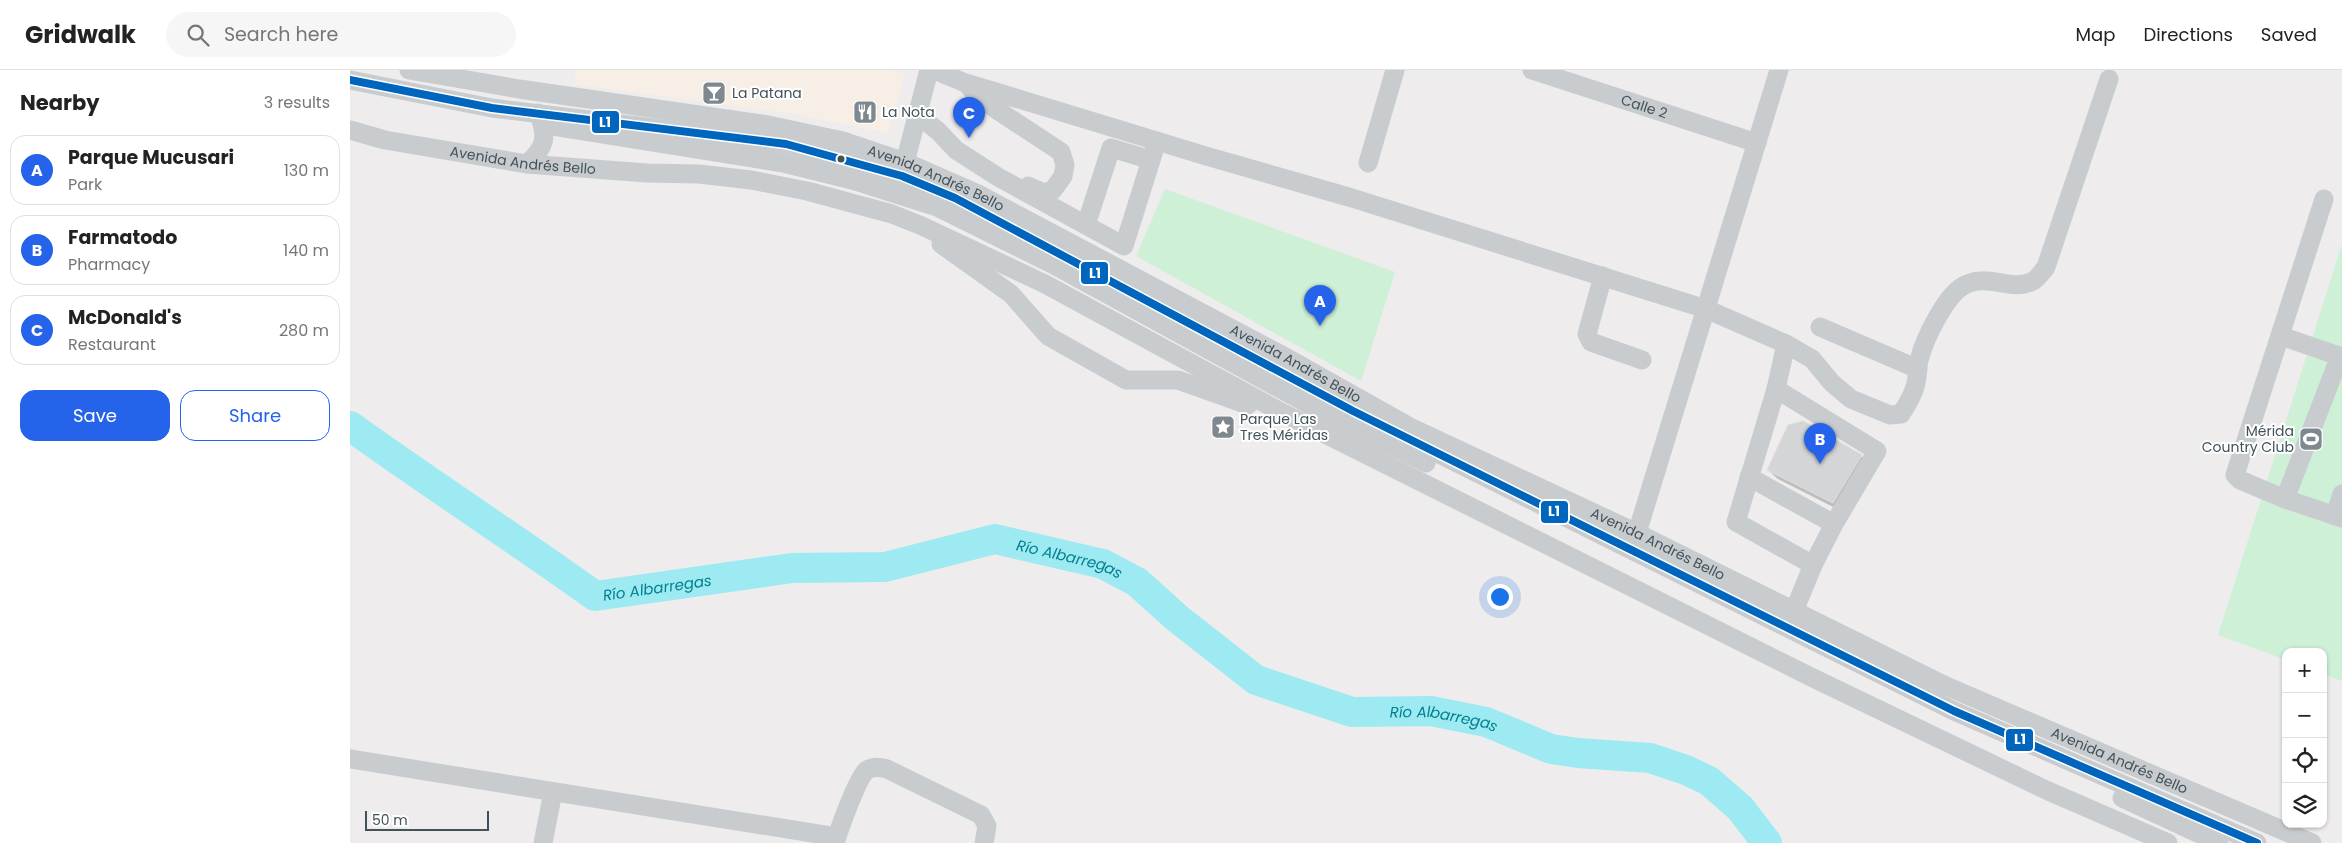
<!DOCTYPE html>
<html lang="en">
<head>
<meta charset="utf-8">
<style>
  body { margin:0; font-family:Poppins,sans-serif; background:#f6f6f6; color:#222 }
  .controls { position:absolute; right:15px; bottom:15px; display:grid; overflow:hidden; border-radius:10px; box-shadow:0 1px 4px #0004 }
  .controls button { width:45px; height:45px; display:grid; place-items:center; padding:0; border:0; border-bottom:1px solid #e0e0e0; background:#fff; color:#222; font:25px sans-serif }
  .scale { position:absolute; left:15px; bottom:12px; width:124px; box-sizing:border-box; padding-left:5px; border:2px solid #42525b; border-top:0; font-size:14px; line-height:18px; white-space:nowrap; color:#42525b; -webkit-text-stroke:4px #fff; paint-order:stroke }
  .you { position:absolute; left:1149px; top:526px; width:18px; height:18px; margin:-12px; border:4px solid #fff; border-radius:50%; background:#1a73e8; box-shadow:0 0 0 8px #1a73e833 }
  .badge { display:grid; place-items:center; width:32px; height:32px; border-radius:50%; background:#2563eb; color:#fff; font-size:16px; font-weight:700 }
  .pin { position:absolute; translate:-50% -41px; filter:drop-shadow(0 1px 2px #0008) }
  .pin::after { content:''; position:absolute; top:26px; width:18px; height:15px; background:inherit; clip-path:polygon(0 0,100% 0,50% 100%) }
  .list { margin:0; padding:0; list-style:none }
  h2 { display:flex; justify-content:space-between; align-items:center; height:65px; margin:0; padding:0 20px; font-size:21px }
  h2 small { font-size:16px; font-weight:400; color:#767676 }
  .list li { display:grid; grid-template-columns:32px 1fr auto; gap:15px; align-items:center; box-sizing:border-box; height:70px; margin:0 10px 10px; padding:0 10px; border:1px solid #e0e0e0; border-radius:15px }
  .list b { display:block; font-size:19px; white-space:nowrap }
  .list p { margin:0; font-size:16px; white-space:nowrap; color:#767676 }
  .list em { font-size:16px; font-style:normal; color:#767676 }
  .actions { display:flex; gap:10px; padding:15px 20px }
  .actions a { flex:1; padding:11px 0; border:1px solid #2563eb; border-radius:15px; text-align:center; font-size:18px; color:#2563eb }
  .actions .main { background:#2563eb; color:#fff }
  .icon { flex:none; width:28px; height:28px; fill:none; stroke:currentColor; stroke-width:2; stroke-linecap:round; stroke-linejoin:round }
  .map { position:relative; flex:none; width:1992px; height:773px; overflow:hidden }
  header { display:flex; align-items:center; gap:30px; box-sizing:border-box; height:70px; padding:0 25px; background:#fff; border-bottom:1px solid #e0e0e0 }
  header strong { font-size:24px }
  nav { display:flex; gap:28px; margin-inline-start:auto; font-size:18px }
  .search { width:350px; height:45px; background:#f6f6f6; display:flex; align-items:center; gap:12px; box-sizing:border-box; padding:0 18px; border-radius:28px; color:#767676; font-size:19px }
  main { display:flex }
  aside { flex:1; background:#fff }
  .map>svg:first-child { display:block }
  .commercial { fill:#f7efe5 }
  .green { fill:#cef0d7 }
  .shadow { fill:#0003 }
  .lines { fill:none; stroke-linecap:round; stroke-linejoin:round }
  .river { stroke:#9deaf2; stroke-width:30 }
  .building { fill:#d4d5d7; stroke:#dededf }
  .minor { stroke:#c8ccce; stroke-width:19 }
  .bus-1-casing { stroke:#fff; stroke-width:11 }
  .bus-1 { stroke:#0065bd; stroke-width:8 }
  .bus-dot { fill:#42525b; stroke:#fff; stroke-width:2 }
  .labels { text-anchor:middle; dominant-baseline:central; stroke-width:4; stroke-linejoin:round; paint-order:stroke }
  .poi-label { font-size:14px; fill:#42525b; stroke:#fff; text-anchor:start }
  .street-label { font-size:14px; fill:#42525b; stroke:#fff }
  .water-label { font-size:15px; font-style:italic; fill:#038190; stroke:#fff }
  .line-badge { stroke:#fff; stroke-width:2 }
  .badge-label { font-size:14px; text-anchor:middle; font-weight:bold; fill:#fff }
</style>
</head>
<body>
<header>
<strong>Gridwalk</strong>
<div class="search"><svg class="icon" aria-label="search" viewBox="0 0 24 24"><circle cx="10" cy="10" r="6"/><path d="M15 15l6 6"/></svg>Search here</div>
<nav><a>Map</a><a>Directions</a><a>Saved</a></nav>
</header>
<main>
<aside>
<h2>Nearby<small>3 results</small></h2>
<ul class="list">
<li><span class="badge">A</span><div><b>Parque Mucusari</b><p>Park</p></div><em>130 m</em></li>
<li><span class="badge">B</span><div><b>Farmatodo</b><p>Pharmacy</p></div><em>140 m</em></li>
<li><span class="badge">C</span><div><b>McDonald's</b><p>Restaurant</p></div><em>280 m</em></li>
</ul>
<div class="actions"><a class="main">Save</a><a>Share</a></div>
</aside>
<div class="map">
<svg width="1992" height="773" viewBox="0 0 1992 773">
  <rect width="100%" height="100%" fill="#eeecec"/>
  <polygon class="commercial" points="226,0 541,0 555,4 538,63 444,44 224,14"/>
  <g class="green">
    <polygon points="815,119 1045,202 1011,311 786,186"/>
    <polygon points="1992,174 1992,611 1973,604 1973,582 1936,582 1936,590 1868,565"/>
  </g>
  <polygon class="shadow" points="1511,386 1520,395 1493,442 1428,409 1418,400"/>
  <g class="lines">
    <path class="river" id="s1" d="M0 356C81 414 164 468 245 526L442 498 535 497 645 469 753 494 787 512 827 548 906 610 1002 642 1081 641 1136 652 1201 679 1228 683 1300 688 1336 700 1359 711 1390 738 1417 773"/>
  </g>
  <polygon class="building" points="1453,351 1512,385 1483,433 1417,400 1438,355"/>
  <g class="lines">
    <g class="minor">
      <path id="s2" d="M59 0 169 19 418 55 493 71 555 92 628 124 939 289 1060 357 1287 463 1596 616 1962 773"/>
      <path d="M584 0 613 12 856 86 1002 128 1356 239 1436 274 1462 289 1482 313 1501 329 1540 345 1551 344C1557 335 1564 324 1566 313 1568 305 1567 295 1570 287 1575 268 1594 230 1610 218 1635 200 1661 223 1683 211 1688 208 1692 202 1696 197L1759 9"/>
      <path id="s3" d="M1182 0 1407 73"/>
      <polyline points="0,10 142,38 436,74 552,106 605,128 1003,341 1604,641 1907,773"/>
      <polyline points="619,17 644,38 711,82 715,95 713,106 703,120 694,123 678,116"/>
      <polyline points="569,46 588,61 606,80 648,107 774,176 807,71"/>
      <polyline points="203,56 433,93 502,110 587,137 704,195 978,345 1076,393"/>
      <path id="s4" d="M0 60 35 70 177 94 297 103 349 104 401 110 457 121 542 144 572 156 695 214 931 342 1461 607 1696 720 1818 773"/>
      <polyline points="1018,93 1045,0"/>
      <path d="M177 94C196 77 198 66 188 43"/>
      <polyline points="552,104 579,0"/>
      <polyline points="1974,129 1885,405 1890,410 1935,429 1992,448"/>
      <polyline points="736,155 761,78 801,90"/>
      <polyline points="591,174 661,224 698,266 776,310 828,310 898,335"/>
      <polyline points="1253,206 1237,264 1241,272 1292,290"/>
      <polyline points="1470,257 1568,299"/>
      <polyline points="1931,266 1992,287"/>
      <polyline points="1436,274 1426,319 1386,452 1463,495"/>
      <polyline points="1426,319 1527,381 1484,454 1463,495 1444,541"/>
      <polyline points="1399,407 1484,454"/>
      <polyline points="1935,429 1990,286"/>
      <polyline points="1985,446 1992,424"/>
      <polyline points="1287,463 1429,0"/>
      <polyline points="0,689 487,767"/>
      <polyline points="1772,728 1869,773"/>
      <polyline points="193,773 203,722"/>
      <path d="M485 773C489 760 508 706 517 700 524 696 530 697 537 699L631 745 637 756 634 773"/>
    </g>
    <g class="bus-1-casing">
      <polyline id="bus-1" points="0,10 142,38 436,74 552,106 605,128 1003,341 1604,641 1907,773"/>
    </g>
    <use href="#bus-1" class="bus-1"/>
  </g>
  <defs>
    <g id="bar-square" transform="scale(1.25)"><rect x="-9" y="-9" width="18" height="18" rx="4" fill="#7e888e" stroke="#fff"/><path d="M-6-5H6L.8 .8V4.5H3.5V6h-7V4.5H-.8V.8Z" fill="#fff"/></g>
    <g id="restaurant-square" transform="scale(1.25)"><rect x="-9" y="-9" width="18" height="18" rx="4" fill="#7e888e" stroke="#fff"/><path d="M-5-6h1v4h1v-4h1v4h1v-4h1v5L-1.5 .5V6h-2V.5L-5-1ZM5-6V6H3V1.5H1.5Q1.5-4 5-6Z" fill="#fff"/></g>
    <g id="sight-square" transform="scale(1.25)"><rect x="-9" y="-9" width="18" height="18" rx="4" fill="#7e888e" stroke="#fff"/><path d="M0-6L1.8-2.2L6-1.7L2.9 1.2L3.7 5.4L0 3.3L-3.7 5.4L-2.9 1.2L-6-1.7L-1.8-2.2Z" fill="#fff"/></g>
    <g id="stadium-square" transform="scale(1.25)"><rect x="-9" y="-9" width="18" height="18" rx="4" fill="#7e888e" stroke="#fff"/><path d="M0-5a6.5 5 0 1 0 0 10a6.5 5 0 1 0 0-10ZM-3.5-1.8h7v3.6h-7Z" fill="#fff"/></g>
  </defs>
  <g fill-rule="evenodd">
    <use href="#bar-square" x="364" y="23"/>
    <use href="#restaurant-square" x="515" y="42"/>
    <use href="#sight-square" x="873" y="357"/>
    <use href="#stadium-square" x="1961" y="369"/>
  </g>
  <circle class="bus-dot" cx="491" cy="89" r="4.5"/>
  <g class="labels">
    <g class="poi-label">
      <text x="382" y="23">La Patana</text>
      <text x="532" y="42">La Nota</text>
      <text x="890" y="349">Parque Las<tspan x="890" dy="16">Tres Méridas</tspan></text>
      <text x="1944" y="361" text-anchor="end">Mérida<tspan x="1944" dy="16">Country Club</tspan></text>
    </g>
    <g class="street-label">
      <text stroke="none"><textPath href="#s3" startOffset="118">Calle 2</textPath></text>
      <text stroke="none"><textPath href="#s4" startOffset="176">Avenida Andrés Bello</textPath></text>
      <text stroke="none"><textPath href="#s2" startOffset="540">Avenida Andrés Bello</textPath></text>
      <text stroke="none"><textPath href="#s2" startOffset="945">Avenida Andrés Bello</textPath></text>
      <text stroke="none"><textPath href="#s2" startOffset="1350">Avenida Andrés Bello</textPath></text>
      <text stroke="none"><textPath href="#s2" startOffset="1860">Avenida Andrés Bello</textPath></text>
    </g>
    <g class="water-label">
      <text stroke="none"><textPath href="#s1" startOffset="781">Río Albarregas</textPath></text>
      <text stroke="none"><textPath href="#s1" startOffset="361">Río Albarregas</textPath></text>
      <text stroke="none"><textPath href="#s1" startOffset="1201">Río Albarregas</textPath></text>
    </g>
  </g>
  <g class="line-badge">
    <rect x="241" y="40" width="29" height="24" rx="5" fill="#0065bd"/>
    <rect x="730" y="191" width="29" height="24" rx="5" fill="#0065bd"/>
    <rect x="1190" y="430" width="29" height="24" rx="5" fill="#0065bd"/>
    <rect x="1655" y="658" width="29" height="24" rx="5" fill="#0065bd"/>
  </g>
  <g class="badge-label">
    <text x="255" y="57">L1</text>
    <text x="745" y="208">L1</text>
    <text x="1204" y="446">L1</text>
    <text x="1670" y="674">L1</text>
  </g>
</svg>
<div class="controls">
<button>+</button>
<button>−</button>
<button><svg class="icon" aria-label="locate" viewBox="0 0 24 24"><circle cx="12" cy="12" r="6"/><path d="M12 2v4M12 18v4M2 12h4M18 12h4"/></svg></button>
<button><svg class="icon" aria-label="layers" viewBox="0 0 24 24"><path d="M12 4l9 5-9 5-9-5zM3 14l9 5 9-5"/></svg></button>
</div>
<div class="scale">50 m</div>
<div class="you"></div>
<div class="pin badge" style="left:970px;top:256px">A</div>
<div class="pin badge" style="left:1470px;top:394px">B</div>
<div class="pin badge" style="left:619px;top:68px">C</div>
</div>
</main>
</body>
</html>
